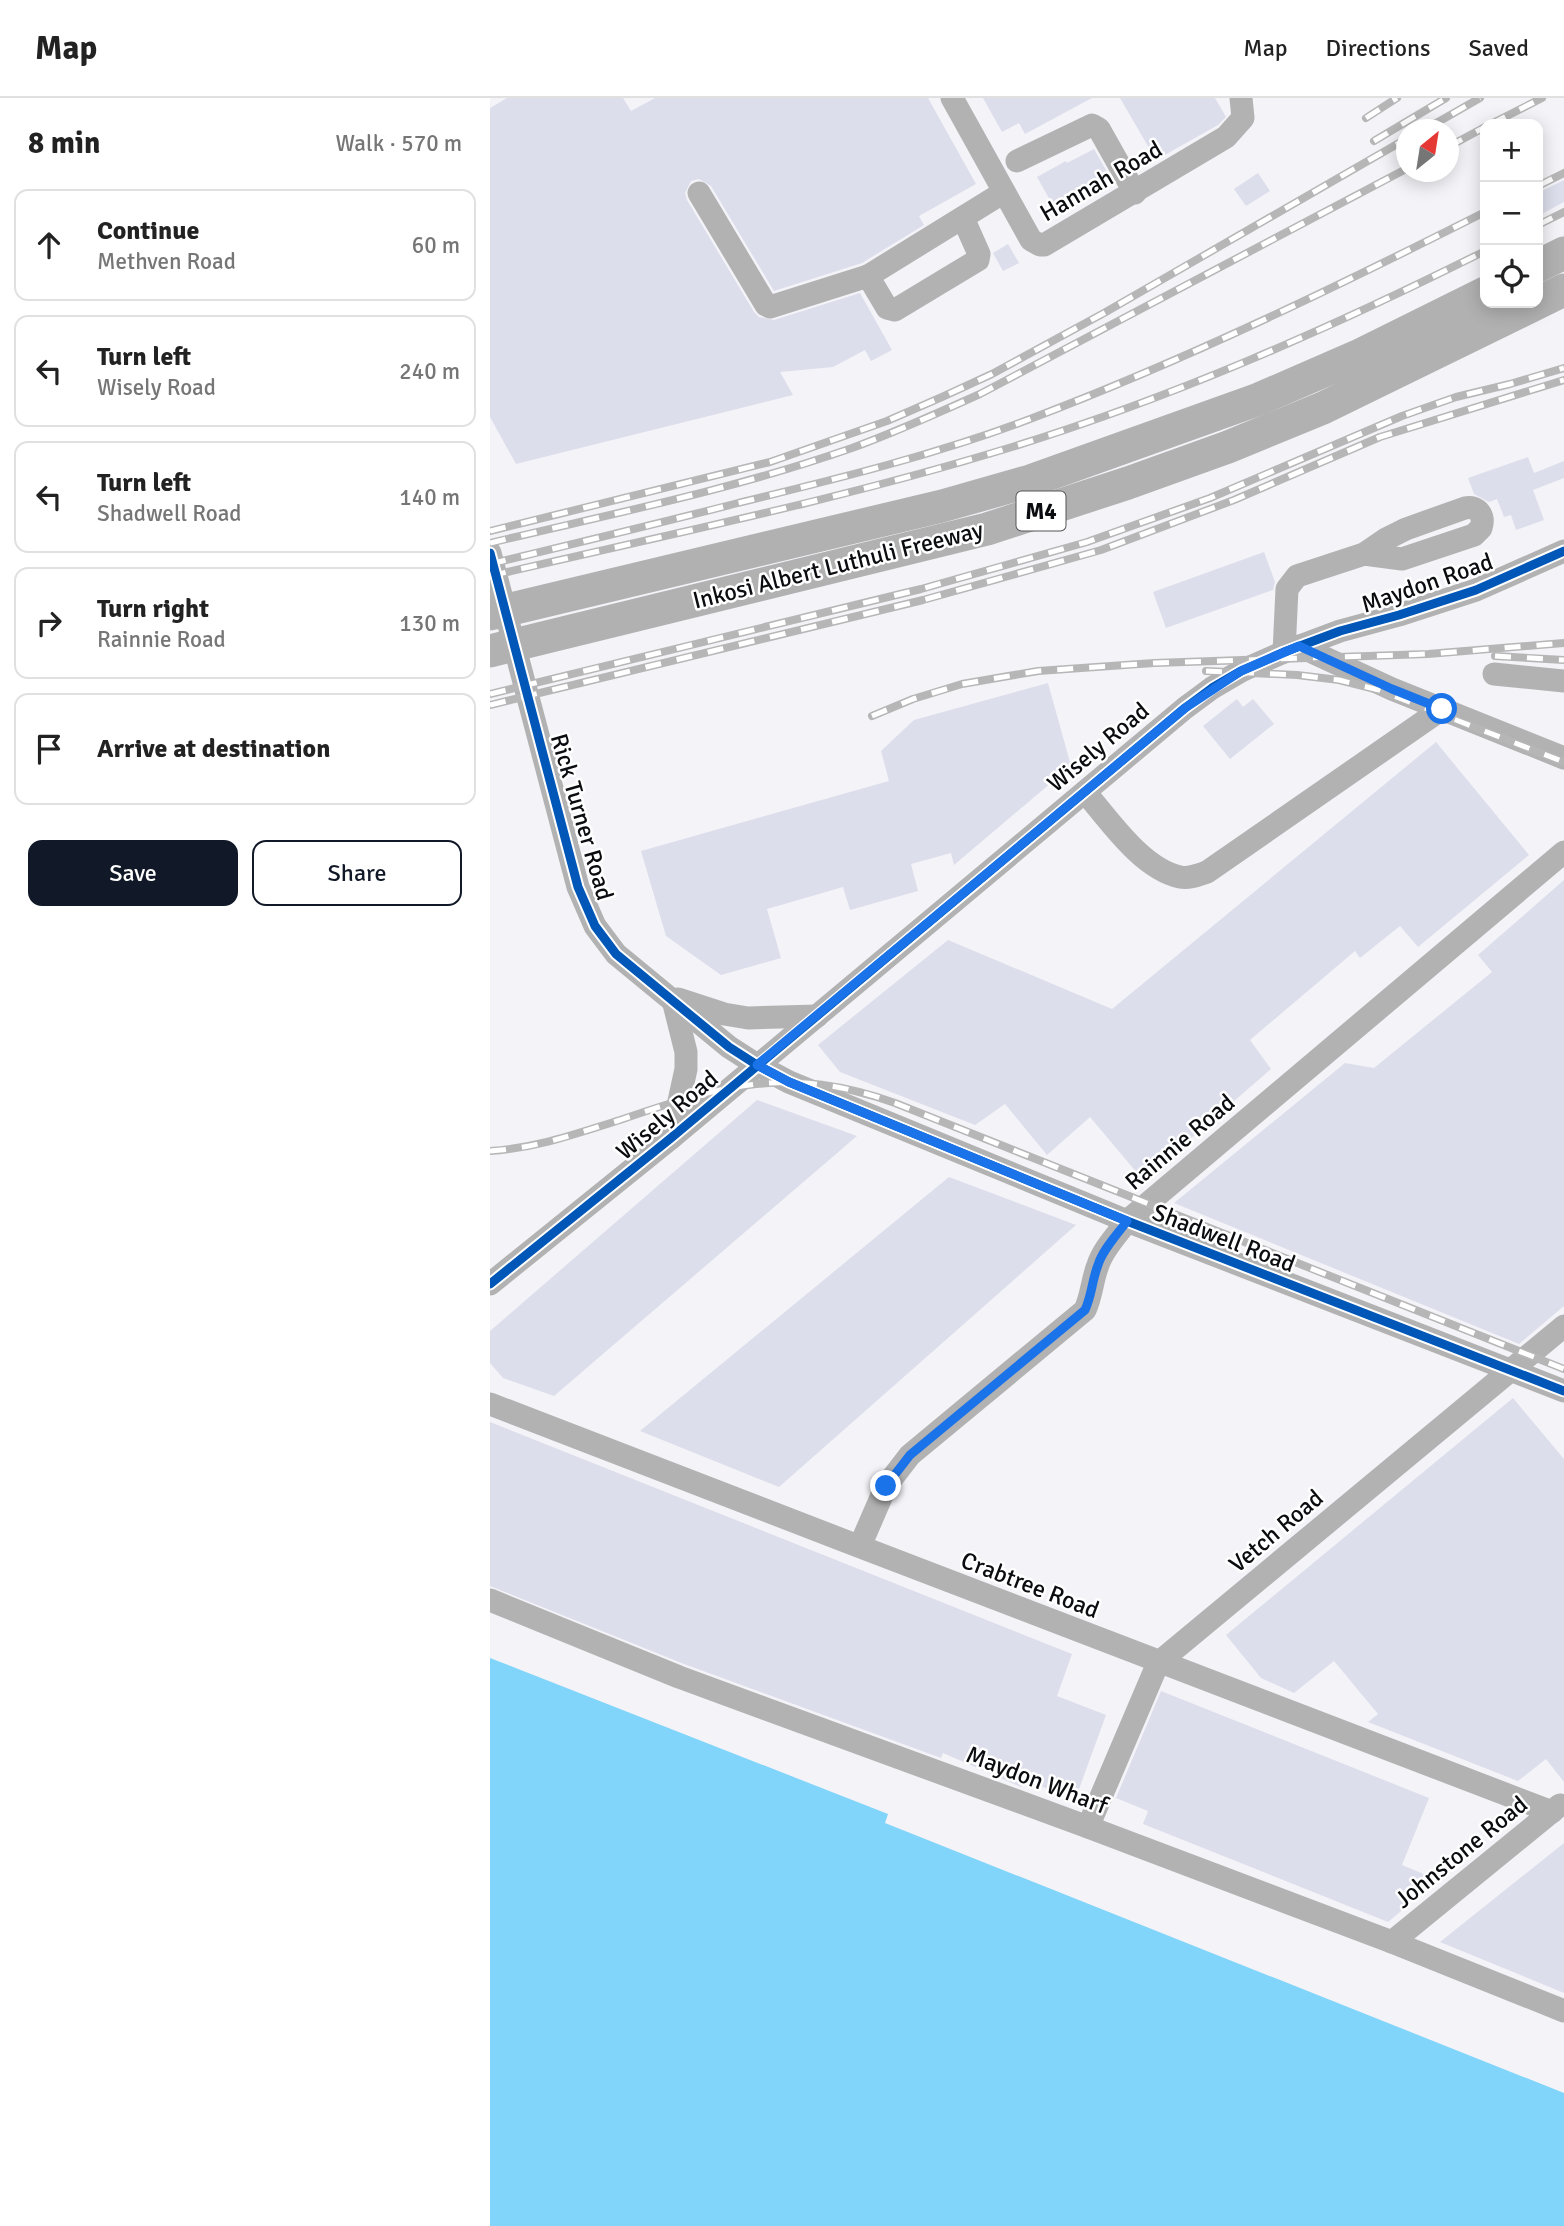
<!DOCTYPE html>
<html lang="en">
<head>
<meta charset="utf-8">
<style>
  body { margin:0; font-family:Signika,sans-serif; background:#f6f6f6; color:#222 }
  .controls { position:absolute; right:21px; top:21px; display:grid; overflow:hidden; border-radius:14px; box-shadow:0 4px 18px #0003 }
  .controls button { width:63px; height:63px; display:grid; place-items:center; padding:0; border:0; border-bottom:2px solid #e0e0e0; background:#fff; color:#222; font:35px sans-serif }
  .compass { position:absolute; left:906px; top:21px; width:63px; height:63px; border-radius:50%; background:#fff; box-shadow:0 4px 18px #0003; rotate:30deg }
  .stop { position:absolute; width:21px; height:21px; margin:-16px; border:5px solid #1a73e8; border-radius:50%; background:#fff }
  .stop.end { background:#1a73e8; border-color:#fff; box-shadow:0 2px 7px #0008 }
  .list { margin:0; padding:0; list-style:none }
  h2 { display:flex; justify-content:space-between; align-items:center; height:91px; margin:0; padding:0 28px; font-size:30px }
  h2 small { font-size:23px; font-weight:400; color:#767676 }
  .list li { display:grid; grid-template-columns:46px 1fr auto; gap:21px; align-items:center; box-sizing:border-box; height:112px; margin:0 14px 14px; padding:0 14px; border:2px solid #e0e0e0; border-radius:14px }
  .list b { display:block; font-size:26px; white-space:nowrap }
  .list p { margin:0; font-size:23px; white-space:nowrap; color:#767676 }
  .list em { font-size:23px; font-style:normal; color:#767676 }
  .actions { display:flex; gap:14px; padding:21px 28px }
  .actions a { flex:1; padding:16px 0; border:2px solid #111827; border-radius:14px; text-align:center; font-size:24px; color:#111827 }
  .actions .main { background:#111827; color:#fff }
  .icon { flex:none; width:38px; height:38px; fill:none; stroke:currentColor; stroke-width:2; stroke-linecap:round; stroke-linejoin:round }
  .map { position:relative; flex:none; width:1074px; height:2128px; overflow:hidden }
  header { display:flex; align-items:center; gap:42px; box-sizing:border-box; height:98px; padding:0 35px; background:#fff; border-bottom:2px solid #e0e0e0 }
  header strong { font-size:33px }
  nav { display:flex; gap:38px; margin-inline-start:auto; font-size:24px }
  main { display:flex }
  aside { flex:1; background:#fff }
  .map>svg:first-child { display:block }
  .water { fill:#82d5fa }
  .building { fill:#dcdeeb }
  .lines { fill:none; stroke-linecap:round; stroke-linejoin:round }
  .minor { stroke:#b3b2b3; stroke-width:23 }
  .highway { stroke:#b2b1b2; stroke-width:33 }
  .rail-casing { stroke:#b7b6b7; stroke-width:8 }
  .rail { stroke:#fff; stroke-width:5; stroke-dasharray:16; stroke-linecap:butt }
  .cycleway-casing { stroke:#fff; stroke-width:13 }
  .cycleway { stroke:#0057b8; stroke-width:9 }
  .route { stroke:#1a73e8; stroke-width:9 }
  .labels { text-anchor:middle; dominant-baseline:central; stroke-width:5; stroke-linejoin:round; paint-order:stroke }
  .shield { fill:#fff; stroke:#545557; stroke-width:2 }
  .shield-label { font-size:23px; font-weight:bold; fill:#0b0c0f }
  .street-label { font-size:24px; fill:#0b0c0f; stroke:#fff }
</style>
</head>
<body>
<header>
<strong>Map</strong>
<nav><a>Map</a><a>Directions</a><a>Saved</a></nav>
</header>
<main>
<aside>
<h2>8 min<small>Walk · 570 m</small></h2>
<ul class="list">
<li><svg class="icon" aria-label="ahead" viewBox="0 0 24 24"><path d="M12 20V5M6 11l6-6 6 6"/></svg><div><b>Continue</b><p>Methven Road</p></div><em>60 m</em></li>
<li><svg class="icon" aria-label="left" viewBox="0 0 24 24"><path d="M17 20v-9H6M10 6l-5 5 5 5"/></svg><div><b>Turn left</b><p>Wisely Road</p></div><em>240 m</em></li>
<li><svg class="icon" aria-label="left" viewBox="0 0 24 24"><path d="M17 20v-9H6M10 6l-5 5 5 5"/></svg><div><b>Turn left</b><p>Shadwell Road</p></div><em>140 m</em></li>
<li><svg class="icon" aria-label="right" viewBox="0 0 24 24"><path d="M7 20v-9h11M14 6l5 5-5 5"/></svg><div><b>Turn right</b><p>Rainnie Road</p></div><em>130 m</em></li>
<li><svg class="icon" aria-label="arrive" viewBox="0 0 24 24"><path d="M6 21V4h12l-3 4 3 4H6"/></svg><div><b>Arrive at destination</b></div></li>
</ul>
<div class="actions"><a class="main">Save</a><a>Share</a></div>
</aside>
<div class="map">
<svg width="1074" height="2128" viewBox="0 0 1074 2128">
  <rect width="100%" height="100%" fill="#f3f3f8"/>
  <polygon class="water" points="0,1560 398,1716 395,1725 1074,1995 1074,2128 0,2128"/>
  <g class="building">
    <polygon points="17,0 133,0 141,13 165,0 438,0 486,86 429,118 434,127 372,165 284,193 221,88 209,81 201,83 195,95 197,102 264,214 269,219 284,222 370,195 402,252 381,263 375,252 343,269 290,274 303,297 26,366 0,319 0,10"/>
    <polygon points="493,0 602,0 535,36 529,25 512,34"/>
    <polygon points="630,0 725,0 736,19 728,27 666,62"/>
    <polygon points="604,51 621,81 594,95 598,102 569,118 547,79 576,63 577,65"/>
    <polygon points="768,75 780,93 756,108 744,91"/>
    <polygon points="1074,82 1074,104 1048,118 1048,95"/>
    <polygon points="518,146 529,165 513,173 503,155"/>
    <polygon points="1038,359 1044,375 1074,363 1074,380 1043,392 1054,422 1026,432 1021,417 1014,419 1007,401 999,404 984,396 978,380"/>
    <polygon points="774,454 785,484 783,492 676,530 663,494"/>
    <polygon points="558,585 581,668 464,767 461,755 421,766 428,793 360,812 353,789 277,811 291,860 231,877 176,838 151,753 399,683 391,653 424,622"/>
    <polygon points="747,601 753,609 763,601 784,626 740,661 713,628"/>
    <polygon points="946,644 1039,757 928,849 910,828 870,860 865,853 760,942 781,971 653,1082 600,1019 557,1057 515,1006 485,1027 350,974 328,947 458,842 622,911"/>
    <polygon points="1074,782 1074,1208 1029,1246 684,1105 855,965 884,970 1002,874 988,857"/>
    <polygon points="267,1002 367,1038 64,1298 13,1280 0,1265 0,1233"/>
    <polygon points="459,1079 586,1127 289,1389 150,1333"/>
    <polygon points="1023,1300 1074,1361 1074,1684 1056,1661 1028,1683 878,1624 888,1616 844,1563 804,1595 771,1580 736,1537"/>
    <polygon points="0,1324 582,1556 567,1598 616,1617 585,1702 533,1681 531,1689 453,1655 451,1660 194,1566 0,1488"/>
    <polygon points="671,1593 939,1700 912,1767 948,1782 898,1824 653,1726 658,1713 626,1700"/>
    <polygon points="1074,1745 1074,1895 950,1844"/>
  </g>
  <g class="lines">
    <g class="minor">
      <polyline points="462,0 541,142 550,147 554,147 736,39 753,20 751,0"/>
      <polyline points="527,63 602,27 609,31 645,95"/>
      <polyline points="209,95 276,207 280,209 378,178"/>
      <polyline points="473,120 489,156 488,162 405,212 397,210 378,178 514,94"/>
      <polyline points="0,455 88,789 105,828 126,856 239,949 267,967 299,984 637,1123 1074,1293"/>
      <polyline points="809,548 902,591 1074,660"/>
      <path d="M794 554 797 491 807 478 874 456 896 441 916 431 975 410C988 407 995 418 991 430L984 437 912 461 874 456"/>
      <polyline points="1004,576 1074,583"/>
      <path d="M595 694C619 722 652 771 690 779 699 781 708 777 717 774L952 611"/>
      <polyline points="188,901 234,916 258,920 327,918"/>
      <polyline points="181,1040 196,971 196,954 184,906"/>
      <polyline points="0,1186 181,1040 695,610 722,590 751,573 794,554 850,533 909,517 986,492 1074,453"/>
      <path d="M0 1306C354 1442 707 1580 1062 1714"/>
      <path d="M370 1448 396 1388 420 1357 595 1212C602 1197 602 1182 608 1167 613 1151 627 1137 637 1123L1074 754"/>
      <polyline points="0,1502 189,1579 598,1729 902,1844 1074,1913"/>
      <polyline points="598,1729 668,1565 1074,1228"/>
      <polyline points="902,1844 1070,1707"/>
    </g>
    <g class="highway">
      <polyline points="1048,168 1074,155"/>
      <polyline points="0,516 452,408 540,383 769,301 868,258 995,195"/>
      <polyline points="0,553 497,431 638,385 738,349 833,310 1074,192"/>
    </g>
    <g class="rail-casing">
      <g id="rail">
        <polyline points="876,20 907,0"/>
        <polyline points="1001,26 1052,0"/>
        <polyline points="934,32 990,0"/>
        <polyline points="884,43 956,0"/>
        <polyline points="958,49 995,29"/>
        <polyline points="1048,88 1074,75"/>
        <polyline points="1048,127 1074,114"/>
        <polyline points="0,433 280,364 397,323 452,299 502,276 614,215 916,41"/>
        <path d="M0 445C121 416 245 391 362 350 406 334 448 315 490 296L916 71"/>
        <path d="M0 466C83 446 166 426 248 405 346 381 445 357 540 321 696 262 846 189 995 114"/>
        <path d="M0 478C171 438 344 403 512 352 680 301 839 231 995 153"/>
        <polyline points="1005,558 1074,562"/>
        <polyline points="716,573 807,577 849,582 889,592 1074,664"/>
        <polyline points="0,596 431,491 597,444 720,400 912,318 966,299 1020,286 1074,270"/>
        <polyline points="0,607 433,502 611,452 744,402 890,339 1074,282"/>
        <polyline points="382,618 423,601 472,586 548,573 664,565 938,556 1074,545"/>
        <path d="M0 1053C47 1050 85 1036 130 1022 232 987 299 967 405 1005L1074 1271"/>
      </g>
    </g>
    <use href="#rail" class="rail"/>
    <g class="cycleway-casing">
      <g id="cycleway">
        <polyline points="0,455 88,789 105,828 126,856 239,949 267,967 299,984 637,1123 1074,1293"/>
        <polyline points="0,1186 181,1040 695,610 722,590 751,573 794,554 850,533 909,517 986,492 1074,453"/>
      </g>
    </g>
    <use href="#cycleway" class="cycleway"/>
  </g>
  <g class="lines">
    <path class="route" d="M396 1388 420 1357 595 1212C602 1197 602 1182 608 1167 613 1151 627 1137 637 1123L299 984 267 967 695 610 751 573 809 548 902 591 952 611"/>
  </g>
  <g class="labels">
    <rect class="shield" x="526.5" y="393.5" width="49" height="39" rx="5"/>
    <g class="shield-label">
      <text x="551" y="413">M4</text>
    </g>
    <g class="street-label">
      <text transform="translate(611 83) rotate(-30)">Hannah Road</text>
      <text transform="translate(348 467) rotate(-14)">Inkosi Albert Luthuli Freeway</text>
      <text transform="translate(937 485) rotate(-19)">Maydon Road</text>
      <text transform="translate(608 649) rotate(-40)">Wisely Road</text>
      <text transform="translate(92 719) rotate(74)">Rick Turner Road</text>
      <text transform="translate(177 1017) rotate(-40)">Wisely Road</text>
      <text transform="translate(690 1044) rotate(-40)">Rainnie Road</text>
      <text transform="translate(734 1140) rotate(21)">Shadwell Road</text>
      <text transform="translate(786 1433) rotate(-40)">Vetch Road</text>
      <text transform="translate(540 1487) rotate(21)">Crabtree Road</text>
      <text transform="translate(547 1682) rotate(21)">Maydon Wharf</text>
      <text transform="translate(971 1754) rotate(-39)">Johnstone Road</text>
    </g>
  </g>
</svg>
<div class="controls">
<button>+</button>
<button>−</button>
<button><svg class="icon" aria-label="locate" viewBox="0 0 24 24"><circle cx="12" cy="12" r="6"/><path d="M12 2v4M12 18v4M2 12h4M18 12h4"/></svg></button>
</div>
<svg class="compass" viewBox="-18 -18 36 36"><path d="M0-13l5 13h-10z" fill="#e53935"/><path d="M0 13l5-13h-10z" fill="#767676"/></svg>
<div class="stop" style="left:952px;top:611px"></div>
<div class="stop end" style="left:396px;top:1388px"></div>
</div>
</main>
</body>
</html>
